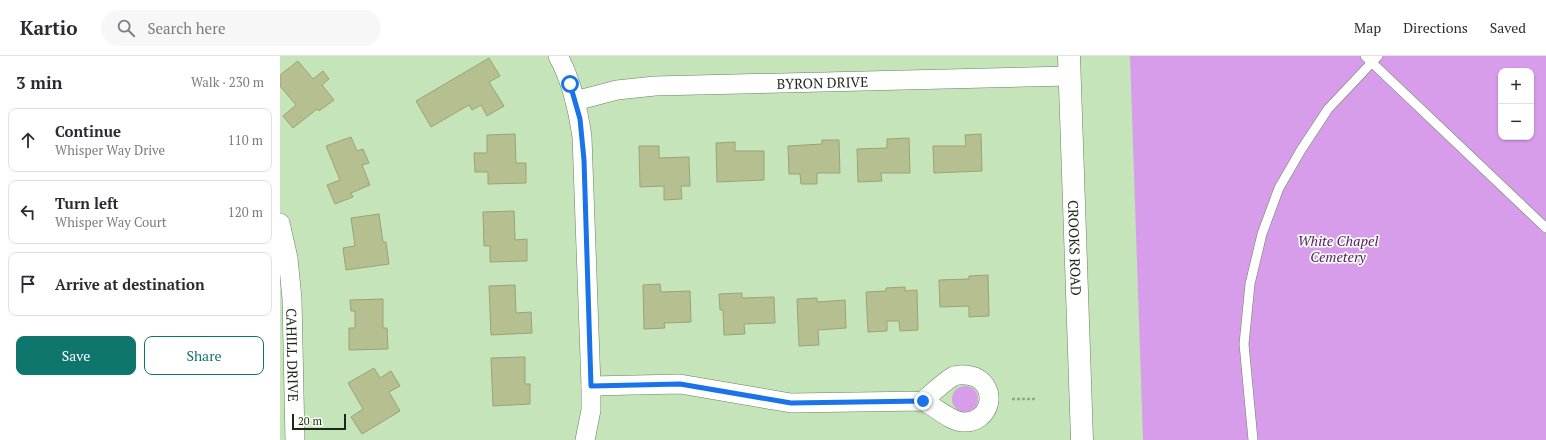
<!DOCTYPE html>
<html lang="en">
<head>
<meta charset="utf-8">
<style>
  body { margin:0; font-family:"PT Serif",serif; background:#f7f7f7; color:#2b2b33 }
  .controls { position:absolute; right:12px; top:12px; display:grid; overflow:hidden; border-radius:8px; box-shadow:0 1px 3px #0004 }
  .controls button { width:36px; height:36px; display:grid; place-items:center; padding:0; border:0; border-bottom:1px solid #e1e1e2; background:#fff; color:#2b2b33; font:20px sans-serif }
  .scale { position:absolute; left:12px; bottom:10px; width:54px; box-sizing:border-box; padding-left:4px; border:2px solid #1c2818; border-top:0; font-size:11px; line-height:14px; white-space:nowrap; color:#1c2818; -webkit-text-stroke:3px #f5fef1; paint-order:stroke }
  .stop { position:absolute; width:12px; height:12px; margin:-9px; border:3px solid #1a73e8; border-radius:50%; background:#fff }
  .stop.end { background:#1a73e8; border-color:#fff; box-shadow:0 1px 4px #0008 }
  .list { margin:0; padding:0; list-style:none }
  h2 { display:flex; justify-content:space-between; align-items:center; height:52px; margin:0; padding:0 16px; font-size:17px }
  h2 small { font-size:13px; font-weight:400; color:#7c7c81 }
  .list li { display:grid; grid-template-columns:26px 1fr auto; gap:12px; align-items:center; box-sizing:border-box; height:64px; margin:0 8px 8px; padding:0 8px; border:1px solid #e1e1e2; border-radius:8px }
  .list b { display:block; font-size:15px; white-space:nowrap }
  .list p { margin:0; font-size:13px; white-space:nowrap; color:#7c7c81 }
  .list em { font-size:13px; font-style:normal; color:#7c7c81 }
  .actions { display:flex; gap:8px; padding:12px 16px }
  .actions a { flex:1; padding:9px 0; border:1px solid #0f766e; border-radius:8px; text-align:center; font-size:14px; color:#0f766e }
  .actions .main { background:#0f766e; color:#fff }
  .icon { flex:none; width:22px; height:22px; fill:none; stroke:currentColor; stroke-width:2; stroke-linecap:round; stroke-linejoin:round }
  .map { position:relative; flex:none; width:1266px; height:384px; overflow:hidden }
  header { display:flex; align-items:center; gap:24px; box-sizing:border-box; height:56px; padding:0 20px; background:#fff; border-bottom:1px solid #e1e1e2 }
  header strong { font-size:19px }
  nav { display:flex; gap:22px; margin-inline-start:auto; font-size:14px }
  .search { width:280px; height:36px; background:#f7f7f7; display:flex; align-items:center; gap:10px; box-sizing:border-box; padding:0 14px; border-radius:22px; color:#7c7c81; font-size:15px }
  main { display:flex }
  aside { flex:1; background:#fff }
  .map>svg:first-child { display:block }
  .green { fill:#d79deb; fill-rule:evenodd }
  .building { fill:#b6bf8f; stroke:#9aa374 }
  .lines { fill:none; stroke-linecap:round; stroke-linejoin:round }
  .lane-casing { stroke:#67835d; stroke-width:10 }
  .street-casing { stroke:#67835d; stroke-width:20 }
  .secondary-casing { stroke:#67835d; stroke-width:23 }
  .path { stroke:#91aa88; stroke-width:2.5; stroke-dasharray:3 2; stroke-linecap:butt }
  .lane { stroke:#fff; stroke-width:9 }
  .street { stroke:#fff; stroke-width:19 }
  .secondary { stroke:#fff; stroke-width:22 }
  .route { stroke:#1a73e8; stroke-width:5 }
  .labels { text-anchor:middle; dominant-baseline:central; stroke-width:3.5; stroke-linejoin:round; paint-order:stroke }
  .street-label { font-size:14px; fill:#1c2818; stroke:#f5fef1 }
  .park-label { font-size:14px; font-style:italic; fill:#5b1470; stroke:#f5fef1 }
</style>
</head>
<body>
<header>
<strong>Kartio</strong>
<div class="search"><svg class="icon" aria-label="search" viewBox="0 0 24 24"><circle cx="10" cy="10" r="6"/><path d="M15 15l6 6"/></svg>Search here</div>
<nav><a>Map</a><a>Directions</a><a>Saved</a></nav>
</header>
<main>
<aside>
<h2>3 min<small>Walk · 230 m</small></h2>
<ul class="list">
<li><svg class="icon" aria-label="ahead" viewBox="0 0 24 24"><path d="M12 20V5M6 11l6-6 6 6"/></svg><div><b>Continue</b><p>Whisper Way Drive</p></div><em>110 m</em></li>
<li><svg class="icon" aria-label="left" viewBox="0 0 24 24"><path d="M17 20v-9H6M10 6l-5 5 5 5"/></svg><div><b>Turn left</b><p>Whisper Way Court</p></div><em>120 m</em></li>
<li><svg class="icon" aria-label="arrive" viewBox="0 0 24 24"><path d="M6 21V4h12l-3 4 3 4H6"/></svg><div><b>Arrive at destination</b></div></li>
</ul>
<div class="actions"><a class="main">Save</a><a>Share</a></div>
</aside>
<div class="map">
<svg width="1266" height="384" viewBox="0 0 1266 384">
  <rect width="100%" height="100%" fill="#c5e4ba"/>
  <g class="green">
    <path d="M850 0H1266V384H863ZM1221 15H1251V81H1221Z"/>
    <circle cx="685" cy="343" r="13"/>
  </g>
  <g class="building">
    <polygon points="209,2 220,20 209,26 224,50 207,60 201,49 192,54 189,49 151,71 136,45"/>
    <polygon points="18,5 33,23 43,15 49,23 42,29 54,44 39,55 37,53 13,72 3,60 16,49 0,30 0,19"/>
    <polygon points="235,78 236,107 246,107 246,127 208,128 208,116 195,116 194,97 207,97 207,79"/>
    <polygon points="701,78 702,115 654,117 653,90 686,90 685,79"/>
    <polygon points="71,81 77,95 83,93 89,107 82,109 90,129 71,137 73,141 55,148 47,129 60,124 46,90"/>
    <polygon points="629,82 630,117 601,117 602,125 578,126 577,93 607,92 607,83"/>
    <polygon points="542,84 559,84 560,117 537,117 537,128 521,128 520,118 509,118 508,90 542,88"/>
    <polygon points="455,86 455,95 484,95 484,124 437,126 436,87"/>
    <polygon points="359,90 379,90 379,102 409,101 410,130 401,130 402,143 384,144 384,130 360,131"/>
    <polygon points="234,155 235,184 247,183 247,205 210,206 210,190 204,190 203,156"/>
    <polygon points="99,158 103,186 106,186 109,208 66,214 63,192 75,190 71,162"/>
    <polygon points="708,219 709,260 689,261 689,250 660,251 659,224 689,223 689,220"/>
    <polygon points="380,228 381,236 410,235 411,266 384,267 385,272 364,273 363,229"/>
    <polygon points="235,229 236,257 251,256 252,277 211,279 209,230"/>
    <polygon points="625,231 625,235 637,234 638,274 620,275 619,265 607,265 607,275 588,276 586,236 606,235 606,232"/>
    <polygon points="462,237 462,242 494,241 495,267 464,268 465,278 444,279 443,254 440,254 439,238"/>
    <polygon points="537,242 537,246 565,244 566,272 538,274 539,289 519,290 517,243"/>
    <polygon points="103,243 103,272 107,272 108,293 69,294 69,272 75,272 75,255 71,255 70,244"/>
    <polygon points="245,301 245,328 250,328 250,348 213,350 211,302"/>
    <polygon points="94,312 100,322 111,315 120,330 109,336 120,355 82,378 71,361 83,353 68,327"/>
  </g>
  <g class="lines">
    <g class="lane-casing">
      <g id="lane">
        <polyline points="1085,0 1266,172"/>
        <polyline points="973,384 964,288 970,228 982,178 999,132 1021,94 1048,53 1098,0"/>
      </g>
    </g>
    <g class="street-casing">
      <g id="street">
        <path d="M278 0C292 25 298 53 302 81L311 330V354L305 384"/>
        <path id="s1" d="M295 45 337 34 375 30 790 20"/>
        <path id="s2" d="M0 167 8 202 12 243 15 384"/>
        <path d="M311 330 400 328 511 347 643 345C656 351 669 365 683 366 709 368 720 333 695 321 689 319 681 318 674 320 666 324 651 338 643 345"/>
      </g>
    </g>
    <g class="secondary-casing">
      <g id="secondary">
        <path id="s3" d="M789 0 802 384"/>
      </g>
    </g>
    <polyline class="path" points="732,343 757,343"/>
    <use href="#lane" class="lane"/>
    <use href="#street" class="street"/>
    <use href="#secondary" class="secondary"/>
  </g>
  <g class="lines">
    <polyline class="route" points="290,28 300,63 304,104 311,330 400,328 511,347 643,345"/>
  </g>
  <g class="labels">
    <g class="street-label">
      <text stroke="none"><textPath href="#s1" startOffset="249">BYRON DRIVE</textPath></text>
      <text stroke="none"><textPath href="#s3" startOffset="192">CROOKS ROAD</textPath></text>
      <text stroke="none"><textPath href="#s2" startOffset="133">CAHILL DRIVE</textPath></text>
    </g>
    <g class="park-label">
      <text x="1058" y="184">White Chapel<tspan x="1058" dy="16">Cemetery</tspan></text>
    </g>
  </g>
</svg>
<div class="controls">
<button>+</button>
<button>−</button>
</div>
<div class="scale">20 m</div>
<div class="stop" style="left:290px;top:28px"></div>
<div class="stop end" style="left:643px;top:345px"></div>
</div>
</main>
</body>
</html>
